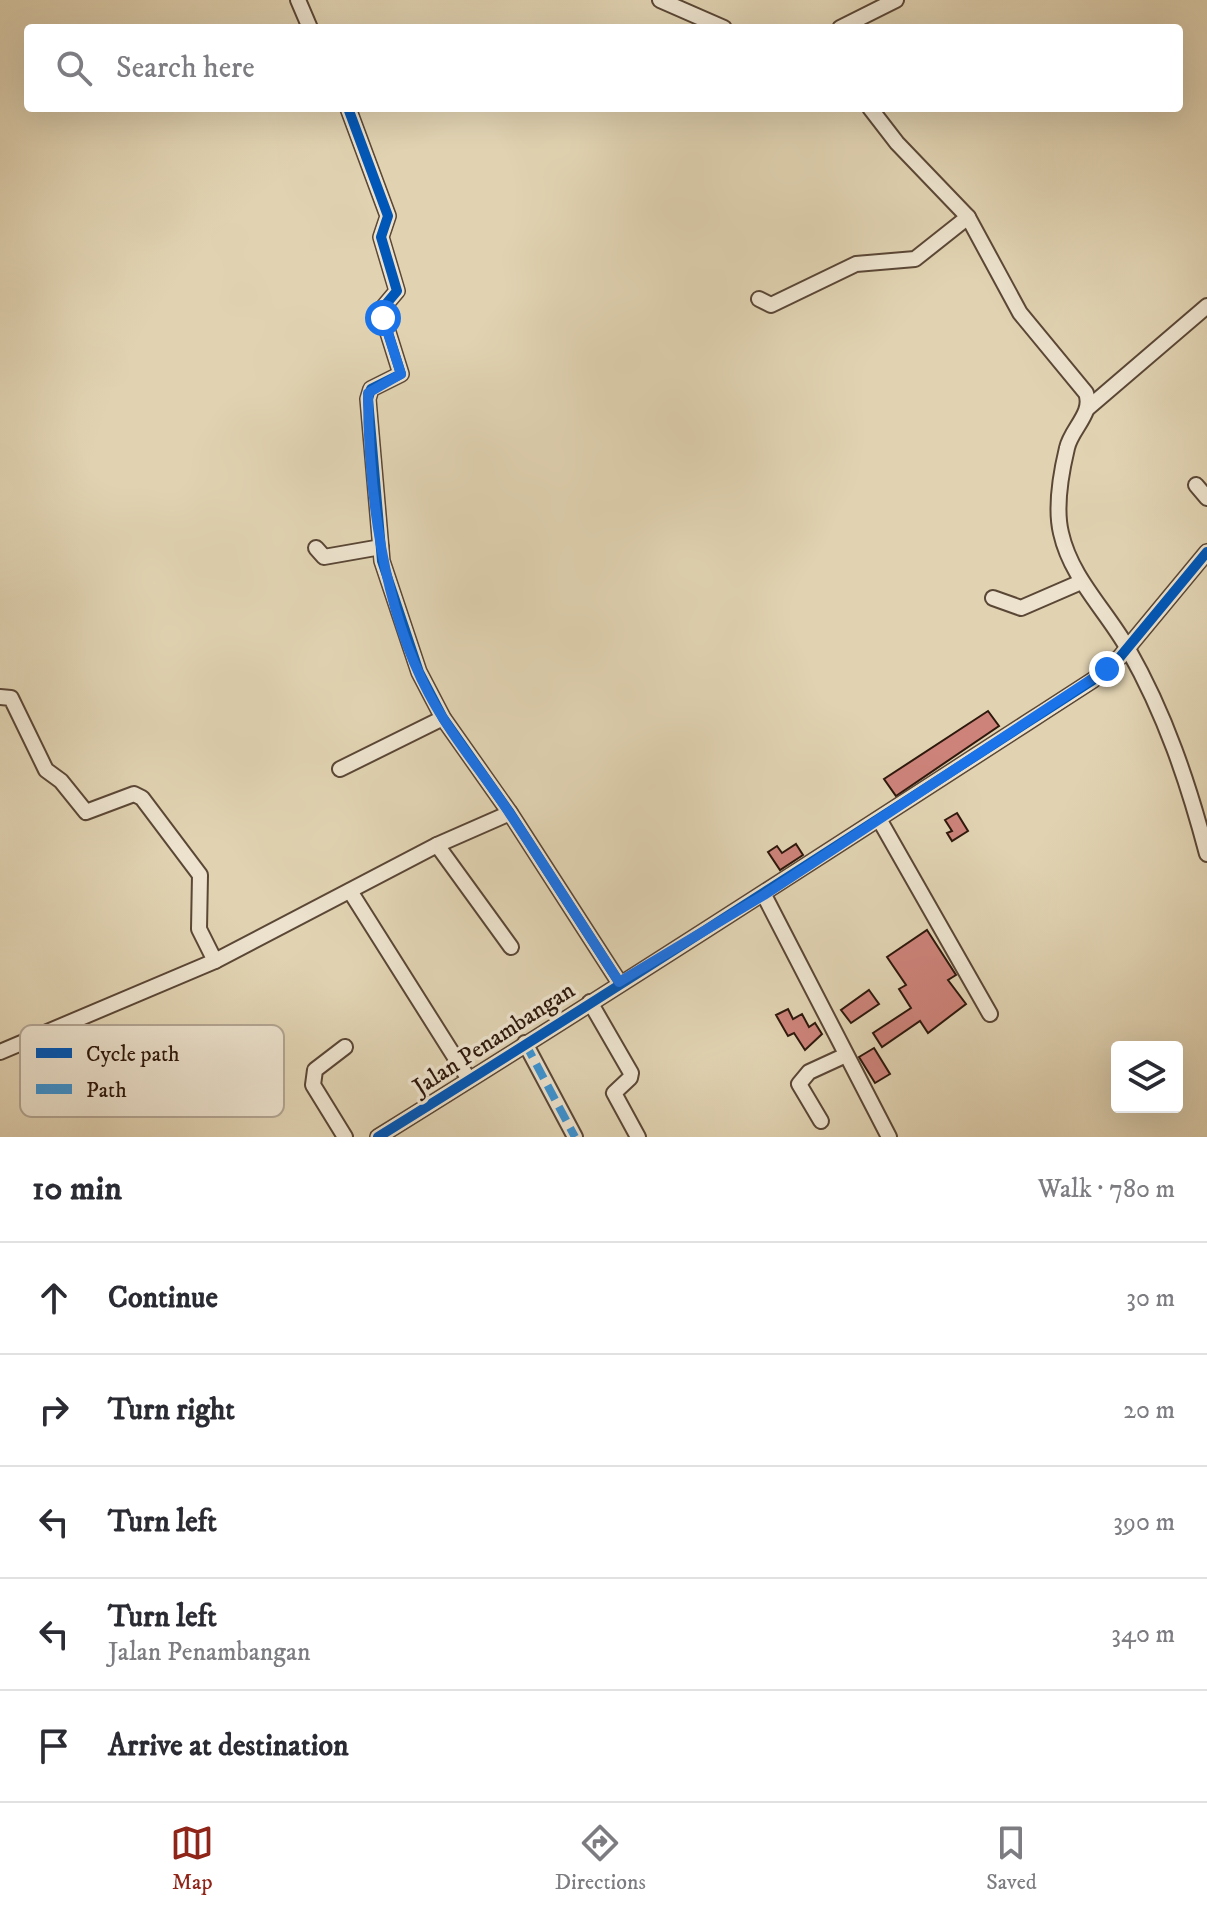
<!DOCTYPE html>
<html lang="en">
<head>
<meta charset="utf-8">
<style>
  body { margin:0; font-family:"IM FELL DW Pica",serif; background:#f2f2f3; color:#2b2b33 }
  .controls { position:absolute; right:24px; bottom:24px; display:grid; overflow:hidden; border-radius:8px; box-shadow:0 8px 32px #0002 }
  .controls button { width:72px; height:72px; display:grid; place-items:center; padding:0; border:0; border-bottom:2px solid #e1e1e2; background:#fff; color:#2b2b33; font:40px sans-serif }
  .stop { position:absolute; width:24px; height:24px; margin:-18px; border:6px solid #1a73e8; border-radius:50%; background:#fff }
  .stop.end { background:#1a73e8; border-color:#fff; box-shadow:0 2px 8px #0008 }
  .list { margin:0; padding:0; list-style:none }
  h2 { display:flex; justify-content:space-between; align-items:center; height:104px; margin:0; padding:0 32px; font-size:34px }
  h2 small { font-size:26px; font-weight:400; color:#7c7c81 }
  .list li { display:grid; grid-template-columns:52px 1fr auto; gap:24px; align-items:center; box-sizing:border-box; height:112px; padding:0 32px; border-top:2px solid #e1e1e2 }
  .list b { display:block; font-size:30px; white-space:nowrap }
  .list p { margin:0; font-size:26px; white-space:nowrap; color:#7c7c81 }
  .list em { font-size:26px; font-style:normal; color:#7c7c81 }
  .icon { flex:none; width:44px; height:44px; fill:none; stroke:currentColor; stroke-width:2; stroke-linecap:round; stroke-linejoin:round }
  .map { position:relative; flex:none; width:1207px; height:1137px; overflow:hidden }
  .search { position:absolute; background:#fff; box-shadow:0 8px 32px #0002; left:24px; right:24px; top:24px; height:88px; display:flex; align-items:center; gap:20px; box-sizing:border-box; padding:0 28px; border-radius:8px; color:#7c7c81; font-size:30px }
  .sheet { height:664px; background:#fff }
  nav { display:flex; justify-content:space-around; align-items:center; box-sizing:border-box; height:112px; border-top:2px solid #e1e1e2; background:#fff; font-size:22px; color:#7c7c81 }
  nav a { display:grid; justify-items:center; gap:4px }
  nav .on { color:#8f2418 }
  .map>svg:first-child { display:block }
  .building { fill:#cd837a; stroke:#2e180c; stroke-width:2 }
  .lines { fill:none; stroke-linecap:round; stroke-linejoin:round }
  .minor-casing { stroke:#5b4736; stroke-width:18 }
  .minor { stroke:#ece2cd; stroke-width:14 }
  .quiet { stroke:#3c93d2; stroke-width:8; stroke-dasharray:16 8; stroke-linecap:butt }
  .cycleway-casing { stroke:#ece2cd; stroke-width:15 }
  .cycleway { stroke:#0057b8; stroke-width:10 }
  .route { stroke:#1a73e8; stroke-width:10 }
  .labels { text-anchor:middle; dominant-baseline:central; stroke-width:7; stroke-linejoin:round; paint-order:stroke }
  .street-label { font-size:24px; fill:#2e180c; stroke:#ece2cd }
  .key { fill:#ece2cd; stroke:#b3a593; stroke-width:2 }
  .key-label { font-size:22px; fill:#2e180c }
</style>
</head>
<body>
<div class="map">
<svg width="1207" height="1137" viewBox="0 0 1207 1137">
  <rect width="100%" height="100%" fill="#e1d3b2"/>
  <filter id="stains"><feTurbulence type="fractalNoise" baseFrequency=".0025" numOctaves="4"/><feColorMatrix values="0 0 0 0 .2 0 0 0 0 .09 0 0 0 0 .02 0 0 0 .5 -.17"/></filter>
  <radialGradient id="worn" r=".72"><stop offset=".6" stop-color="#630" stop-opacity="0"/><stop offset="1" stop-color="#630" stop-opacity=".3"/></radialGradient>
  <g class="building">
    <polygon points="988,711 999,726 896,796 884,779"/>
    <polygon points="957,813 968,831 952,841 947,833 952,831 945,820"/>
    <polygon points="796,844 803,855 780,870 768,852 777,846 782,853"/>
    <polygon points="927,930 956,975 948,980 966,1004 928,1033 920,1021 882,1047 873,1033 911,1008 899,989 906,985 887,957"/>
    <polygon points="869,990 879,1004 851,1023 841,1010"/>
    <polygon points="788,1009 793,1019 802,1014 809,1027 815,1023 822,1034 805,1050 794,1033 788,1036 776,1015"/>
    <polygon points="874,1048 890,1074 875,1083 859,1057"/>
  </g>
  <g class="lines">
    <g class="minor-casing">
      <g id="minor">
        <polyline points="298,0 310,28"/>
        <polyline points="660,0 724,28"/>
        <polyline points="840,28 896,0"/>
        <polyline points="348,108 388,216 381,237 397,291 381,310 401,374 371,389 368,399 382,561 419,672 443,718 510,813 619,982"/>
        <path d="M870 108 897 143 968 217 1020 313 1086 393C1094 413 1071 429 1067 448 1061 473 1055 508 1061 533 1071 578 1106 610 1128 649 1165 714 1188 782 1207 854"/>
        <polyline points="759,299 771,305 856,264 915,259 968,217"/>
        <polyline points="1088,408 1207,306"/>
        <polyline points="1196,485 1207,498"/>
        <polyline points="316,548 324,557 381,547"/>
        <polyline points="993,598 1021,608 1081,582"/>
        <polyline points="0,697 11,698 46,770 61,781 86,812 134,794 142,798 200,875 199,929 215,961"/>
        <polyline points="340,769 443,718"/>
        <polyline points="879,819 990,1014"/>
        <polyline points="437,845 511,947"/>
        <polyline points="350,891 468,1078"/>
        <polyline points="764,895 889,1137"/>
        <polyline points="590,1002 631,1073 630,1078 614,1093 638,1137"/>
        <polyline points="525,1043 575,1137"/>
        <polyline points="0,1052 215,961 437,845 510,813"/>
        <polyline points="821,1121 799,1084 809,1072 846,1055"/>
        <polyline points="345,1137 313,1085 315,1070 345,1047"/>
        <path d="M378 1137C618 988 855 834 1093 680L1120 657 1207 552"/>
      </g>
    </g>
    <use href="#minor" class="minor"/>
    <polyline class="quiet" points="525,1043 575,1137"/>
    <g class="cycleway-casing">
      <g id="cycleway">
        <polyline points="348,108 388,216 381,237 397,291 381,310 401,374 371,389 368,399 382,561 419,672 443,718 510,813 619,982"/>
        <path d="M378 1137C618 988 855 834 1093 680L1120 657 1207 552"/>
      </g>
    </g>
    <use href="#cycleway" class="cycleway"/>
  </g>
  <g class="lines">
    <path class="route" d="M383 318 401 374 368 393C368 490 383 608 429 694 451 736 484 774 510 814 547 869 583 926 619 982L764 895 1107 669"/>
  </g>
  <g class="labels">
    <g class="street-label">
      <text transform="translate(494 1039) rotate(-33)">Jalan Penambangan</text>
    </g>
  </g>
  <rect x="20" y="1025" width="264" height="92" rx="12" class="key"/>
  <rect x="36" y="1048" width="36" height="10" fill="#0057b8"/>
  <rect x="36" y="1084" width="36" height="10" fill="#3c93d2"/>
  <g class="key-label">
    <text x="86" y="1061">Cycle path</text>
    <text x="86" y="1097">Path</text>
  </g>
  <rect width="100%" height="100%" filter="url(#stains)"/>
  <rect width="100%" height="100%" fill="url(#worn)"/>
</svg>
<div class="controls">
<button><svg class="icon" aria-label="layers" viewBox="0 0 24 24"><path d="M12 4l9 5-9 5-9-5zM3 14l9 5 9-5"/></svg></button>
</div>
<div class="stop" style="left:383px;top:318px"></div>
<div class="stop end" style="left:1107px;top:669px"></div>
<div class="search"><svg class="icon" aria-label="search" viewBox="0 0 24 24"><circle cx="10" cy="10" r="6"/><path d="M15 15l6 6"/></svg>Search here</div>
</div>
<section class="sheet">
<h2>10 min<small>Walk · 780 m</small></h2>
<ul class="list">
<li><svg class="icon" aria-label="ahead" viewBox="0 0 24 24"><path d="M12 20V5M6 11l6-6 6 6"/></svg><div><b>Continue</b></div><em>30 m</em></li>
<li><svg class="icon" aria-label="right" viewBox="0 0 24 24"><path d="M7 20v-9h11M14 6l5 5-5 5"/></svg><div><b>Turn right</b></div><em>20 m</em></li>
<li><svg class="icon" aria-label="left" viewBox="0 0 24 24"><path d="M17 20v-9H6M10 6l-5 5 5 5"/></svg><div><b>Turn left</b></div><em>390 m</em></li>
<li><svg class="icon" aria-label="left" viewBox="0 0 24 24"><path d="M17 20v-9H6M10 6l-5 5 5 5"/></svg><div><b>Turn left</b><p>Jalan Penambangan</p></div><em>340 m</em></li>
<li><svg class="icon" aria-label="arrive" viewBox="0 0 24 24"><path d="M6 21V4h12l-3 4 3 4H6"/></svg><div><b>Arrive at destination</b></div></li>
</ul>
</section>
<nav>
<a class="on"><svg class="icon" aria-label="map" viewBox="0 0 24 24"><path d="M3 6l6-2 6 2 6-2v14l-6 2-6-2-6 2zM9 4v14M15 6v14"/></svg>Map</a>
<a><svg class="icon" aria-label="directions" viewBox="0 0 24 24"><path d="M12 3l9 9-9 9-9-9zM9 14v-3h6M13 9l2 2-2 2"/></svg>Directions</a>
<a><svg class="icon" aria-label="saved" viewBox="0 0 24 24"><path d="M7 4h10v16l-5-4-5 4z"/></svg>Saved</a>
</nav>
</body>
</html>
